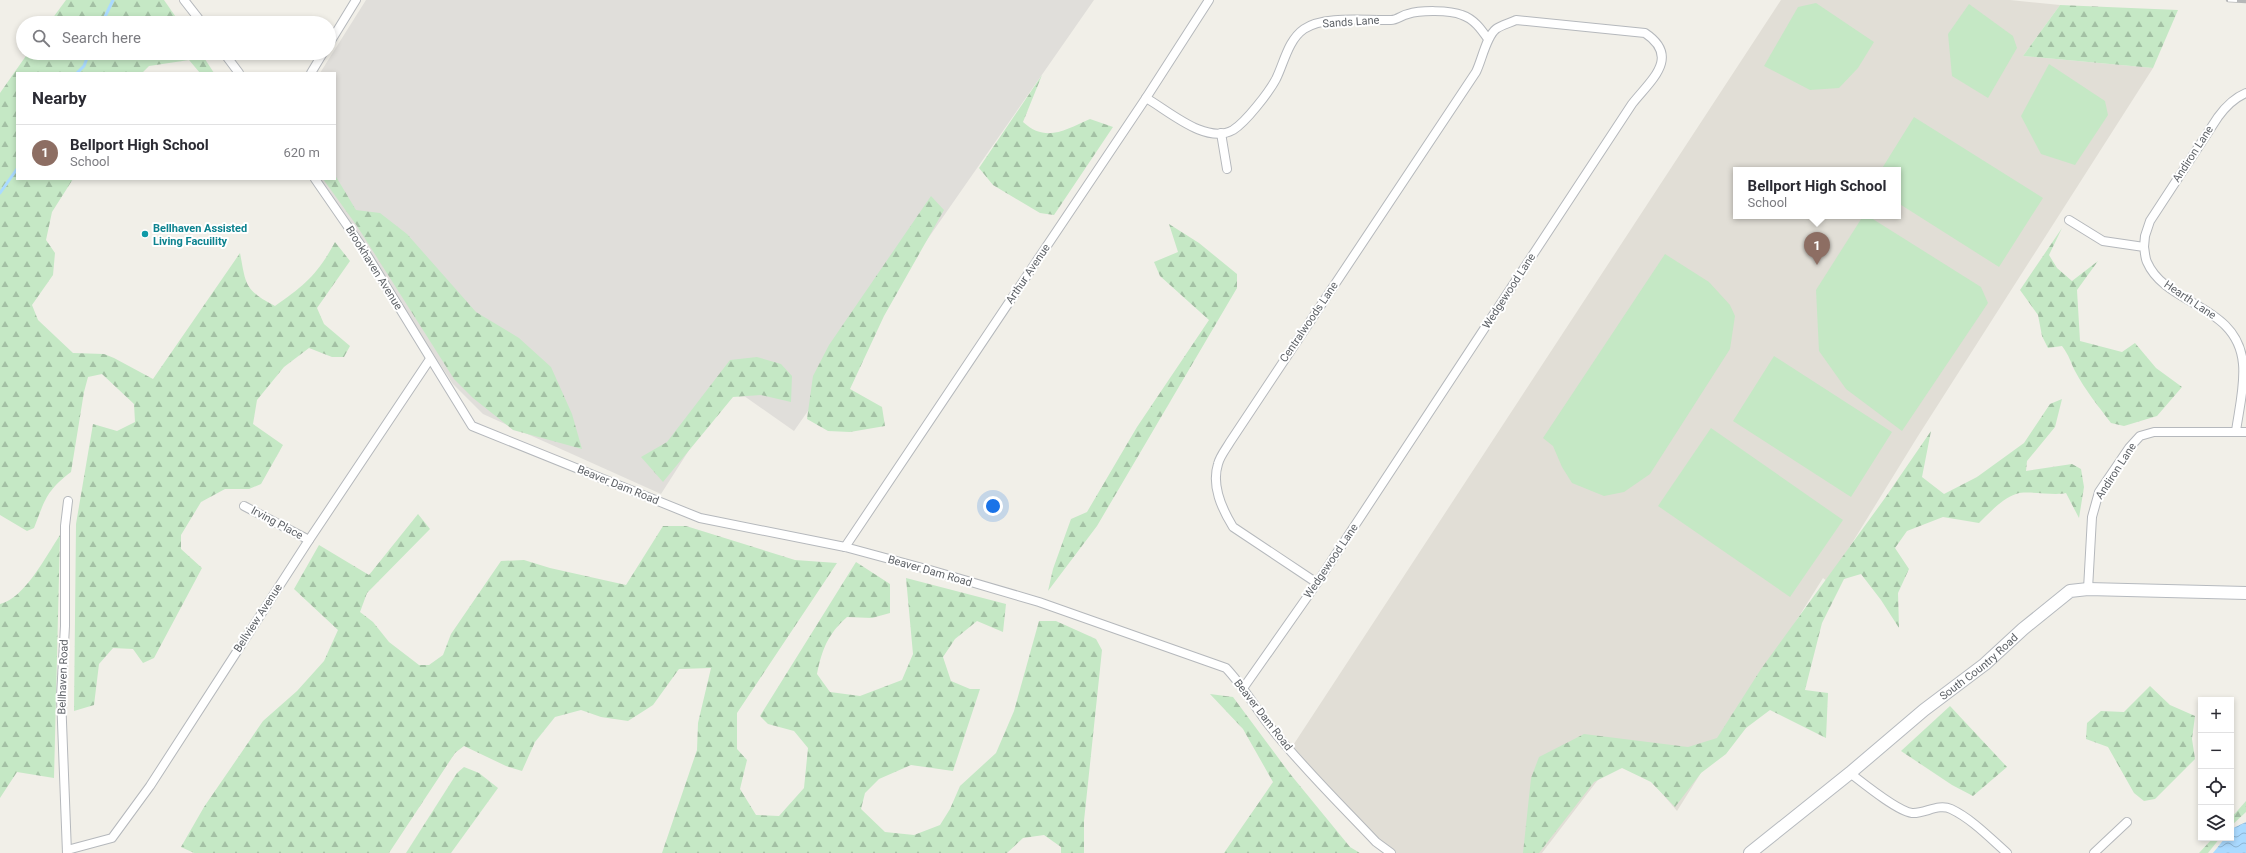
<!DOCTYPE html>
<html lang="en">
<head>
<meta charset="utf-8">
<style>
  body { margin:0; font-family:Roboto,sans-serif; background:#f2f2f3; color:#2b2b33 }
  .controls { position:absolute; right:12px; bottom:12px; display:grid; overflow:hidden; border-radius:0px; box-shadow:0 2px 6px #0003 }
  .controls button { width:36px; height:36px; display:grid; place-items:center; padding:0; border:0; border-bottom:1px solid #e1e1e2; background:#fff; color:#2b2b33; font:20px sans-serif }
  .you { position:absolute; left:993px; top:506px; width:14px; height:14px; margin:-10px; border:3px solid #fff; border-radius:50%; background:#1a73e8; box-shadow:0 0 0 6px #1a73e833 }
  .badge { display:grid; place-items:center; width:26px; height:26px; border-radius:50%; background:#b45309; color:#fff; font-size:13px; font-weight:700 }
  .pin { position:absolute; translate:-50% -33px; filter:drop-shadow(0 1px 2px #0008) }
  .pin::after { content:''; position:absolute; top:21px; width:14px; height:12px; background:inherit; clip-path:polygon(0 0,100% 0,50% 100%) }
  .popup { position:absolute; left:1733px; top:167px; width:168px; height:52px; box-sizing:border-box; display:grid; place-content:center; border-radius:0px; background:#fff; filter:drop-shadow(0 1px 3px #0005); font-size:13px; white-space:nowrap; color:#7c7c81 }
  .popup b { font-size:15px; color:#2b2b33 }
  .popup::after { content:''; position:absolute; left:50%; top:100%; margin-left:-8px; border:8px solid transparent; border-top-color:#fff }
  .list { margin:0; padding:0; list-style:none }
  h2 { display:flex; justify-content:space-between; align-items:center; height:52px; margin:0; padding:0 16px; font-size:17px }
  h2 small { font-size:13px; font-weight:400; color:#7c7c81 }
  .list li { display:grid; grid-template-columns:26px 1fr auto; gap:12px; align-items:center; box-sizing:border-box; height:56px; padding:0 16px; border-top:1px solid #e1e1e2 }
  .list b { display:block; font-size:15px; white-space:nowrap }
  .list p { margin:0; font-size:13px; white-space:nowrap; color:#7c7c81 }
  .list em { font-size:13px; font-style:normal; color:#7c7c81 }
  .icon { flex:none; width:22px; height:22px; fill:none; stroke:currentColor; stroke-width:2; stroke-linecap:round; stroke-linejoin:round }
  .map { position:relative; flex:none; width:2246px; height:853px; overflow:hidden }
  .search { position:absolute; background:#fff; box-shadow:0 2px 6px #0003; left:16px; top:16px; width:320px; height:44px; display:flex; align-items:center; gap:10px; box-sizing:border-box; padding:0 14px; border-radius:22px; color:#7c7c81; font-size:15px }
  .panel { position:absolute; background:#fff; box-shadow:0 2px 6px #0003; left:16px; top:72px; width:320px; height:108px; border-radius:0px }
  .map>svg:first-child { display:block }
  .industrial { fill:#e0deda }
  .education { fill:#e1ded6; fill-rule:evenodd }
  .grass { fill:#c5e8c5 }
  .forest { fill:url(#forest-firs) }
  .water { fill:url(#water-waves) }
  .lines { fill:none; stroke-linecap:round; stroke-linejoin:round }
  .stream { stroke:#aadaff; stroke-width:3 }
  .minor-casing { stroke:#b5b8bc; stroke-width:10 }
  .secondary-casing { stroke:#b6babf; stroke-width:14 }
  .minor { stroke:#fff; stroke-width:8 }
  .secondary { stroke:#fff; stroke-width:12 }
  .rail-casing { stroke:#b6b7b8; stroke-width:4.5 }
  .rail { stroke:#fff; stroke-width:3; stroke-dasharray:9; stroke-linecap:butt }
  .culture-dot { fill:#0f9aa8; stroke:#fff; stroke-width:1.5 }
  .labels { text-anchor:middle; dominant-baseline:central; stroke-width:4; stroke-linejoin:round; paint-order:stroke }
  .street-label { font-size:11px; fill:#5f6368; stroke:#fff }
  .culture-label { font-size:11px; font-weight:bold; fill:#0d838f; stroke:#fff; text-anchor:start }
</style>
</head>
<body>
<div class="map">
<svg width="2246" height="853" viewBox="0 0 2246 853">
  <defs>
    <pattern id="forest-firs" width="22" height="20" patternUnits="userSpaceOnUse"><rect width="22" height="20" fill="#c5e8c5"/><path d="M5 1l3.5 6h-7zM16 11l3.5 6h-7z" fill="#a3c0a4"/></pattern>
    <pattern id="water-waves" width="16" height="10" patternUnits="userSpaceOnUse"><rect width="16" height="10" fill="#aadaff"/><path d="M0 5q4-4 8 0t8 0" fill="none" stroke="#8eb4d2"/></pattern>
  </defs>
  <rect width="100%" height="100%" fill="#f1efe8"/>
  <polygon class="industrial" points="366,0 1094,0 794,431 730,386 661,494 483,414 453,384 318,179 335,179 335,73 320,73"/>
  <path class="education" d="M1781 0H2010L2060 5 2023 56 2153 68 1918 436 1828 582 1823 578 1677 811 1623 747 1542 853H1392L1290 750ZM1736 170H1898V216H1736Z"/>
  <g class="grass">
    <polygon points="1816,3 1874,42 1858,68 1839,88 1810,90 1764,66 1798,7"/>
    <polygon points="1969,4 2013,36 2017,48 1988,98 1952,76 1948,34"/>
    <polygon points="2049,64 2105,101 2108,115 2075,165 2041,154 2021,116"/>
    <polygon points="1914,117 2043,198 1999,267 1898,203 1898,170 1881,170"/>
    <polygon points="1863,216 1868,216 1981,287 1988,303 1902,431 1846,389 1819,351 1816,290"/>
    <polygon points="1665,254 1709,282 1730,305 1735,316 1730,349 1650,474 1624,492 1604,496 1572,483 1562,467 1553,446 1543,438"/>
    <polygon points="1774,356 1892,432 1851,497 1733,421"/>
    <polygon points="1711,428 1843,520 1790,597 1658,506"/>
  </g>
  <g class="forest">
    <polygon points="66,0 164,0 180,23 49,23"/>
    <polygon points="2060,5 2178,10 2153,68 2023,56"/>
    <path d="M28 53H201L214 73H200L189 60 149 66 142 73H17V179H73L52 212 46 240 55 253 53 275 32 305 38 320 73 353 104 354 114 358 153 379 240 253C246 284 244 290 275 306 304 286 318 274 335 242L350 261 317 308 324 324 350 346 344 357H332L309 348 284 367 257 400 253 424 283 445 261 484 249 489H225L201 502 181 535V549L202 568 154 658 143 663 133 649 113 648 99 664 94 705 74 711 76 524 93 424 117 431 135 422 134 404 102 374 88 377 84 392 71 472C46 491 45 500 34 528L27 531 0 515V93Z"/>
    <path d="M1042 75 1023 122C1046 143 1065 130 1090 119L1113 127 1054 215 1040 213 993 185 979 168Z"/>
    <polygon points="335,175 356,210 380,213 407,234 476,312 519,338 551,367 572,414 582,449 513,430 473,398 454,379 357,226 323,179 335,179"/>
    <polygon points="931,196 944,210 884,316 850,389 882,407 885,426 850,432 828,431 807,419 813,376 829,345"/>
    <polygon points="1169,224 1199,243 1237,274 1237,288 1097,526 1048,591 1053,569 1071,519 1087,512 1137,427 1209,320 1160,276 1154,262 1178,252"/>
    <path d="M2062 228 2049 255 2057 268 2072 281 2098 261 2077 290 2080 341 2122 352 2135 343 2156 368 2182 387 2157 416 2124 426 2111 423C2099 407 2085 390 2075 371 2070 361 2070 357 2062 346L2048 348 2042 336 2038 315 2020 290Z"/>
    <polygon points="757,357 781,364 792,376 791,402 761,395 733,397 663,482 641,457 667,442 730,360"/>
    <path d="M2062 399 2055 427 2027 461 2026 471 2072 464 2081 469 2084 487 2079 518 2066 493C2053 496 2026 490 2016 494 2002 499 1990 512 1979 523L1943 517 1907 531 1895 548 1909 569 1898 593 1899 628 1881 600 1861 574 1844 579 1822 623 1805 690 1828 693 1826 738 1770 710 1746 728 1726 754 1701 773 1675 807 1651 782 1622 768 1594 782 1539 853H1523L1531 778 1539 757 1584 734 1688 747 1717 738 1761 669 1885 498 1931 431 1922 477 1944 494 1977 477 2024 443 2050 404Z"/>
    <path d="M418 514 430 529 367 593 360 612 373 622 389 642 419 665H429L443 655 451 634 501 561 524 560 550 568 626 585 663 526H686L795 560 837 563 737 713V749L747 760 740 789 756 815 779 816 804 788 808 748 794 731 768 724 760 716 856 562 890 584V613L872 618 847 617C828 634 822 649 817 674L830 692 860 696 902 680 913 654 906 578 1006 604 1003 632 977 621 955 639 943 657 951 681 970 689H980L953 771 911 765 879 779 865 793 861 809 885 832 914 835 940 825 950 809 960 786 996 753 1014 711 1039 621H1056L1096 639 1102 650 1084 821V853H1061V847L1044 835 1023 838 1007 853H662L697 750 698 723 711 668 679 669 653 705 628 721 601 717 581 710 555 717 535 742 522 771 506 766 464 746 455 753 389 853H194L181 847 204 807 263 721 297 691 324 661 338 630 294 589 319 545 369 575Z"/>
    <path d="M60 535 54 778 17 772 0 798V604C25 598 46 556 60 535Z"/>
    <polygon points="2150,686 2170,705 2195,716 2192,739 2195,759 2155,799 2144,801 2134,793 2108,747 2086,739 2087,723 2101,711 2124,712"/>
    <polygon points="1210,694 1233,697 1291,775 1350,847 1360,853 1224,853 1273,782 1243,729"/>
    <polygon points="1950,706 2007,767 1973,796 1952,785 1901,751"/>
    <polygon points="464,767 479,773 498,788 451,853 406,853 457,773"/>
    <polygon points="2246,801 2246,812 2231,826 2231,818"/>
    <polygon points="2213,838 2220,838 2208,853 2199,853"/>
  </g>
  <polygon class="water" points="2246,822 2246,853 2213,853 2225,838 2231,838 2231,829"/>
  <g class="lines">
    <g class="stream">
      <polyline points="102,23 113,0"/>
      <polyline points="77,73 84,66 89,53"/>
      <polyline points="0,193 17,169"/>
    </g>
    <g class="minor-casing">
      <g id="minor">
        <polyline points="184,0 202,23"/>
        <polyline points="329,44 356,0"/>
        <polyline points="224,53 239,73"/>
        <polyline points="311,73 323,53"/>
        <path d="M1146 98C1169 111 1206 145 1233 130 1246 122 1269 92 1276 79 1284 63 1288 40 1304 29 1325 15 1367 21 1391 20 1397 20 1402 15 1408 14 1420 10 1450 10 1462 15 1474 19 1481 29 1488 39"/>
        <polyline points="1221,133 1227,169"/>
        <path d="M315 179 362 247 472 426 700 518 845 547 930 570 1039 602 1226 668C1244 687 1256 709 1272 729 1304 769 1341 805 1376 842L1391 853"/>
        <path d="M2069 220 2103 241 2144 247C2145 252 2145 258 2147 262 2166 306 2238 304 2243 364 2245 385 2239 410 2236 431"/>
        <path d="M2144 247 2145 236 2150 221 2218 117C2226 106 2234 98 2246 93"/>
        <polyline points="244,506 309,540"/>
        <polyline points="845,547 1146,98 1209,0"/>
        <polyline points="2088,589 2092,517 2099,492 2129,448 2140,436 2154,432 2246,432"/>
        <path d="M1244 687 1317 583 1632 104C1651 80 1681 57 1645 33L1516 20C1510 23 1501 25 1496 29 1486 37 1482 60 1476 72L1230 442C1226 449 1220 456 1218 464 1211 486 1222 509 1233 527L1317 583"/>
        <path d="M1850 773C1863 783 1897 811 1912 813 1925 814 1938 803 1951 809 1972 819 1990 838 2007 853"/>
        <polyline points="67,850 112,838 150,786 309,540 430,359"/>
        <polyline points="67,853 61,696 65,626 65,526 68,501"/>
        <polyline points="2094,853 2127,822"/>
      </g>
    </g>
    <g class="secondary-casing">
      <g id="secondary">
        <path id="s1" d="M1750 853 1850 773 1924 710 1985 664 2023 629 2070 591 2088 589 2246 593"/>
      </g>
    </g>
    <use href="#minor" class="minor"/>
    <use href="#secondary" class="secondary"/>
    <g class="rail-casing">
      <polyline id="rail" points="2228,0 2246,1"/>
    </g>
    <use href="#rail" class="rail"/>
  </g>
  <circle class="culture-dot" cx="145" cy="234" r="4"/>
  <g class="labels">
    <g class="street-label">
      <text transform="translate(1351 22) rotate(-4)">Sands Lane</text>
      <text transform="translate(2193 154) rotate(-57)">Andiron Lane</text>
      <text transform="translate(374 268) rotate(58)">Brookhaven Avenue</text>
      <text transform="translate(1028 274) rotate(-56)">Arthur Avenue</text>
      <text transform="translate(1509 291) rotate(-57)">Wedgewood Lane</text>
      <text transform="translate(2190 300) rotate(34)">Hearth Lane</text>
      <text transform="translate(1309 322) rotate(-56)">Centralwoods Lane</text>
      <text transform="translate(2116 471) rotate(-57)">Andiron Lane</text>
      <text transform="translate(618 485) rotate(22)">Beaver Dam Road</text>
      <text transform="translate(277 523) rotate(28)">Irving Place</text>
      <text transform="translate(1331 561) rotate(-56)">Wedgewood Lane</text>
      <text transform="translate(930 571) rotate(16)">Beaver Dam Road</text>
      <text transform="translate(258 618) rotate(-57)">Bellview Avenue</text>
      <text stroke="none"><textPath href="#s1" startOffset="295">South Country Road</textPath></text>
      <text transform="translate(63 677) rotate(-88)">Bellhaven Road</text>
      <text transform="translate(1263 715) rotate(52)">Beaver Dam Road</text>
    </g>
    <g class="culture-label">
      <text x="153" y="228">Bellhaven Assisted<tspan x="153" dy="13">Living Facuility</tspan></text>
    </g>
  </g>
</svg>
<div class="controls">
<button>+</button>
<button>−</button>
<button><svg class="icon" aria-label="locate" viewBox="0 0 24 24"><circle cx="12" cy="12" r="6"/><path d="M12 2v4M12 18v4M2 12h4M18 12h4"/></svg></button>
<button><svg class="icon" aria-label="layers" viewBox="0 0 24 24"><path d="M12 4l9 5-9 5-9-5zM3 14l9 5 9-5"/></svg></button>
</div>
<div class="you"></div>
<div class="pin badge" style="left:1817px;top:265px;background:#8d6e63">1</div>
<div class="popup"><b>Bellport High School</b>School</div>
<div class="search"><svg class="icon" aria-label="search" viewBox="0 0 24 24"><circle cx="10" cy="10" r="6"/><path d="M15 15l6 6"/></svg>Search here</div>
<section class="panel">
<h2>Nearby<small></small></h2>
<ul class="list">
<li><span class="badge" style="background:#8d6e63">1</span><div><b>Bellport High School</b><p>School</p></div><em>620 m</em></li>
</ul>
</section>
</div>
</body>
</html>
